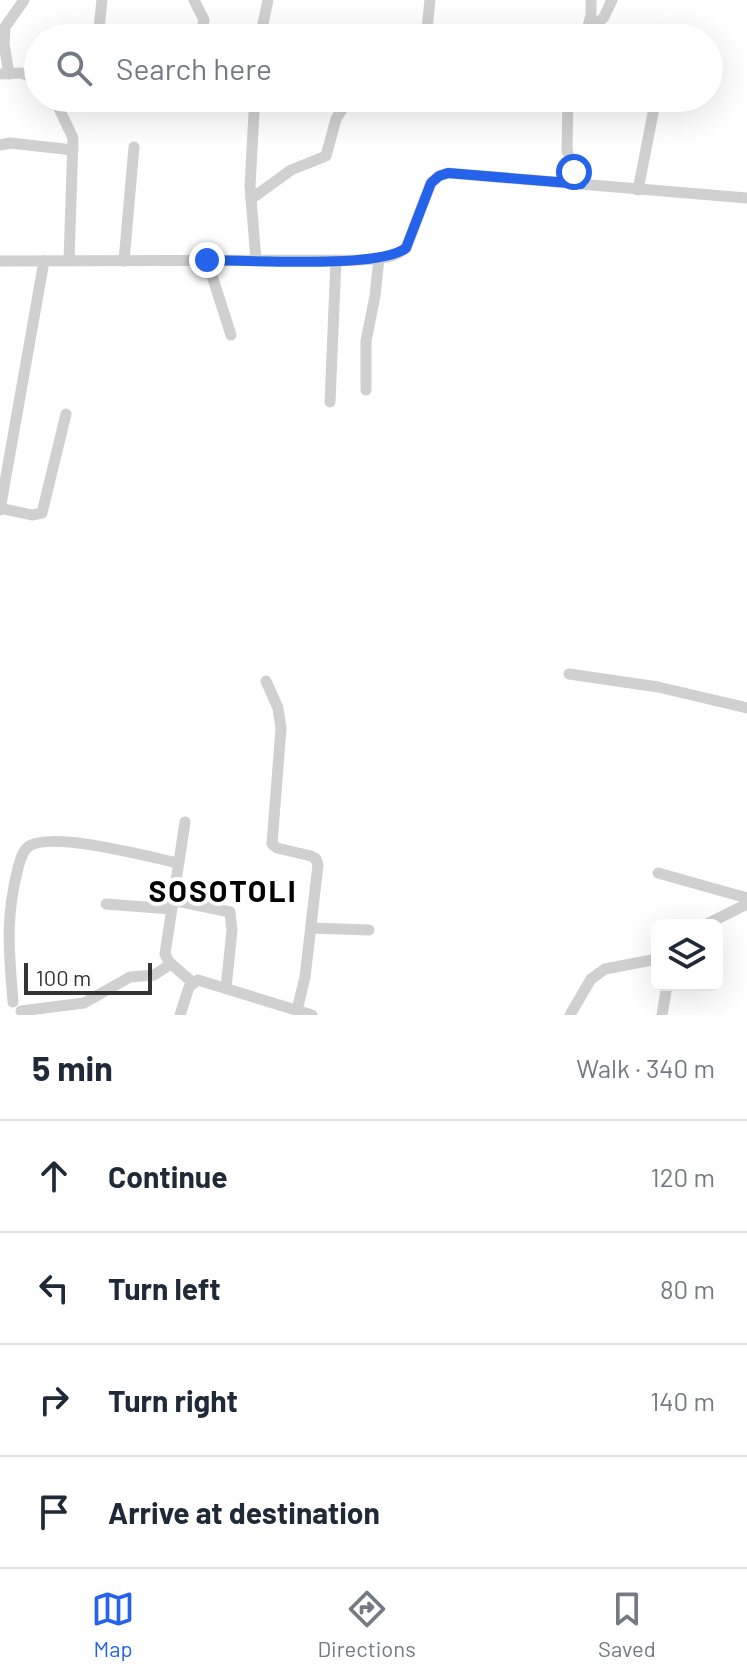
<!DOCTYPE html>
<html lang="en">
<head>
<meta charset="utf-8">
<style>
  body { margin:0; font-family:Barlow,sans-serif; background:#f2f2f3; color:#1f2937 }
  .controls { position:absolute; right:24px; bottom:24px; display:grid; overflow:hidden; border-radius:12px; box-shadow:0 8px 32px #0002 }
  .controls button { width:72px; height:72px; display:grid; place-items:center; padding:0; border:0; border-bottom:2px solid #e0e1e3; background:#fff; color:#1f2937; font:40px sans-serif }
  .scale { position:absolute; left:24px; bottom:20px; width:128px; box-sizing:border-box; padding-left:8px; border:4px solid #333; border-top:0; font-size:22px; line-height:28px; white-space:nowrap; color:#333; -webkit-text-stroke:6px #fff; paint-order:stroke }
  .stop { position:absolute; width:24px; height:24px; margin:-18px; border:6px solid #2563eb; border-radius:50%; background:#fff }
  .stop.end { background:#2563eb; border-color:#fff; box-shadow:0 2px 8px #0008 }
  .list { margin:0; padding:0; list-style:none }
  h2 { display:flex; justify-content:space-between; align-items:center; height:104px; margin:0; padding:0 32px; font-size:34px }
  h2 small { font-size:26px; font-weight:400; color:#747a83 }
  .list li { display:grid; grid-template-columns:52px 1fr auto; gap:24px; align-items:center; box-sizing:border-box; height:112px; padding:0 32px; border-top:2px solid #e0e1e3 }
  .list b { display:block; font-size:30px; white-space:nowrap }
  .list em { font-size:26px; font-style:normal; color:#747a83 }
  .icon { flex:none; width:44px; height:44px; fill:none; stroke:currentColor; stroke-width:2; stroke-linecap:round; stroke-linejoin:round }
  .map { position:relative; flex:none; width:747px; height:1015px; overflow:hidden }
  .search { position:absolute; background:#fff; box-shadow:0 8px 32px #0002; left:24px; right:24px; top:24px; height:88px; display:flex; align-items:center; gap:20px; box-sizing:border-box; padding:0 28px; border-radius:44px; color:#747a83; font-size:30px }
  .sheet { height:552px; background:#fff }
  nav { display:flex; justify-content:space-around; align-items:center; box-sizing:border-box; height:112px; border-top:2px solid #e0e1e3; background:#fff; font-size:22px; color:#747a83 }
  nav a { display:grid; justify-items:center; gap:4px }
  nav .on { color:#2563eb }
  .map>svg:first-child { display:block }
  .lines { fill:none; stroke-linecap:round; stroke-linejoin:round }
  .minor { stroke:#d0d0d0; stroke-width:11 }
  .route { stroke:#2563eb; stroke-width:10 }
  .labels { text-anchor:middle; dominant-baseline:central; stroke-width:8; stroke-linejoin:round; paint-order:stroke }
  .district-label { font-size:30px; font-weight:bold; letter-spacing:2px; fill:#000; stroke:#fff }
</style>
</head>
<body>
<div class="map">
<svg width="747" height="1015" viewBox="0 0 747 1015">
  <rect width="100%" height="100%" fill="#fff"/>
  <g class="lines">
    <g class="minor">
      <polyline points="194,0 204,20 200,38"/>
      <polyline points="586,34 604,17 612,0"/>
      <polyline points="586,34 591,15 591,0"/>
      <polyline points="98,38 102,0"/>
      <polyline points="260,38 268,0"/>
      <polyline points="426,38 430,0"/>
      <polyline points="0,74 21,73 38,79"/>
      <polyline points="9,74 4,44 5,27 24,0"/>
      <polyline points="54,98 73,138 69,261"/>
      <polyline points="252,98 254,113 250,186 256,260"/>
      <polyline points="568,98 567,151 581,184"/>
      <polyline points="0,145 10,143 73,150"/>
      <polyline points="638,190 656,98"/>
      <polyline points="251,199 291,170 326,156 336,119 349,98"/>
      <polyline points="207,260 231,335"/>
      <path d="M0 261 359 260C376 259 393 259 406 248L431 183 439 176 448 173 747 198"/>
      <polyline points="124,261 134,147"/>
      <polyline points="366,390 366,341 375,296 379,258"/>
      <polyline points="330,402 336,260"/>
      <polyline points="0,508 32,515 42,513 66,414"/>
      <polyline points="0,510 44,261"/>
      <polyline points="569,674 658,687 747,708"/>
      <polyline points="266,681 278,708 281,728 272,844 277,848 311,856 316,859 318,865 305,977 297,1010"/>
      <polyline points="185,822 165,954 169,962 192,982"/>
      <polyline points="658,873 747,898"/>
      <polyline points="172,900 230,912 232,930 226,988"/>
      <polyline points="106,904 171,909"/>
      <polyline points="705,925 747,904"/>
      <polyline points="311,928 369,930"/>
      <path d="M13 1002C9 951 5 919 18 868 20 861 22 852 28 847 50 830 150 857 178 863"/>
      <polyline points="21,1011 84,1003 130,977 154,975 171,964"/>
      <polyline points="180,1015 189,987 198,980 312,1015"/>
      <polyline points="570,1015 591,979 605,969 657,959"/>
      <polyline points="662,1015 667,985"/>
    </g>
  </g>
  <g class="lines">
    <path class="route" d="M207 260C247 260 380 269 406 248L431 183 439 176 448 173 581 184 574 172"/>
  </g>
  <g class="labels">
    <g class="district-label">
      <text x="223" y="890">SOSOTOLI</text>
    </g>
  </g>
</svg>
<div class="controls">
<button><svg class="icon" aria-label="layers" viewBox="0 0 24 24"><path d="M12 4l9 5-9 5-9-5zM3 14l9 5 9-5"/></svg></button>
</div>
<div class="scale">100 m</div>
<div class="stop" style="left:574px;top:172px"></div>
<div class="stop end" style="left:207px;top:260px"></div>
<div class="search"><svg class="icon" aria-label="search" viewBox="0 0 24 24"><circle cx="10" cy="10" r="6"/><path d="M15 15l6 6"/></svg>Search here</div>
</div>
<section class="sheet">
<h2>5 min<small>Walk · 340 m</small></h2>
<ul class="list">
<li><svg class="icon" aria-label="ahead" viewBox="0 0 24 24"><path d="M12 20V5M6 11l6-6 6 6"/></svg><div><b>Continue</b></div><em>120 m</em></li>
<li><svg class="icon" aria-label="left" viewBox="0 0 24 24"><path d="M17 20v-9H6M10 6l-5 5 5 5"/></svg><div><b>Turn left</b></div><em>80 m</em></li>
<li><svg class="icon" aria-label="right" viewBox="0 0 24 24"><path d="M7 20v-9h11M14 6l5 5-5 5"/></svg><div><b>Turn right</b></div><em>140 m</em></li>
<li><svg class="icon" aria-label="arrive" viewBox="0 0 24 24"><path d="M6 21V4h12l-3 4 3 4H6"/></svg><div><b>Arrive at destination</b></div></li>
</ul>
</section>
<nav>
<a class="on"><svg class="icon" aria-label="map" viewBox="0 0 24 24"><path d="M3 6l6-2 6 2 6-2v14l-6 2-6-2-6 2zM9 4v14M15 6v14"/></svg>Map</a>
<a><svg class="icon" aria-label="directions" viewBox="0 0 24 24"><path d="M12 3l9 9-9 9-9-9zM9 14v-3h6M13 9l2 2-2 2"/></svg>Directions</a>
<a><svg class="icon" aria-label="saved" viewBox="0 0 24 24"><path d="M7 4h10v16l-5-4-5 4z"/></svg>Saved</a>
</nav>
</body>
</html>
